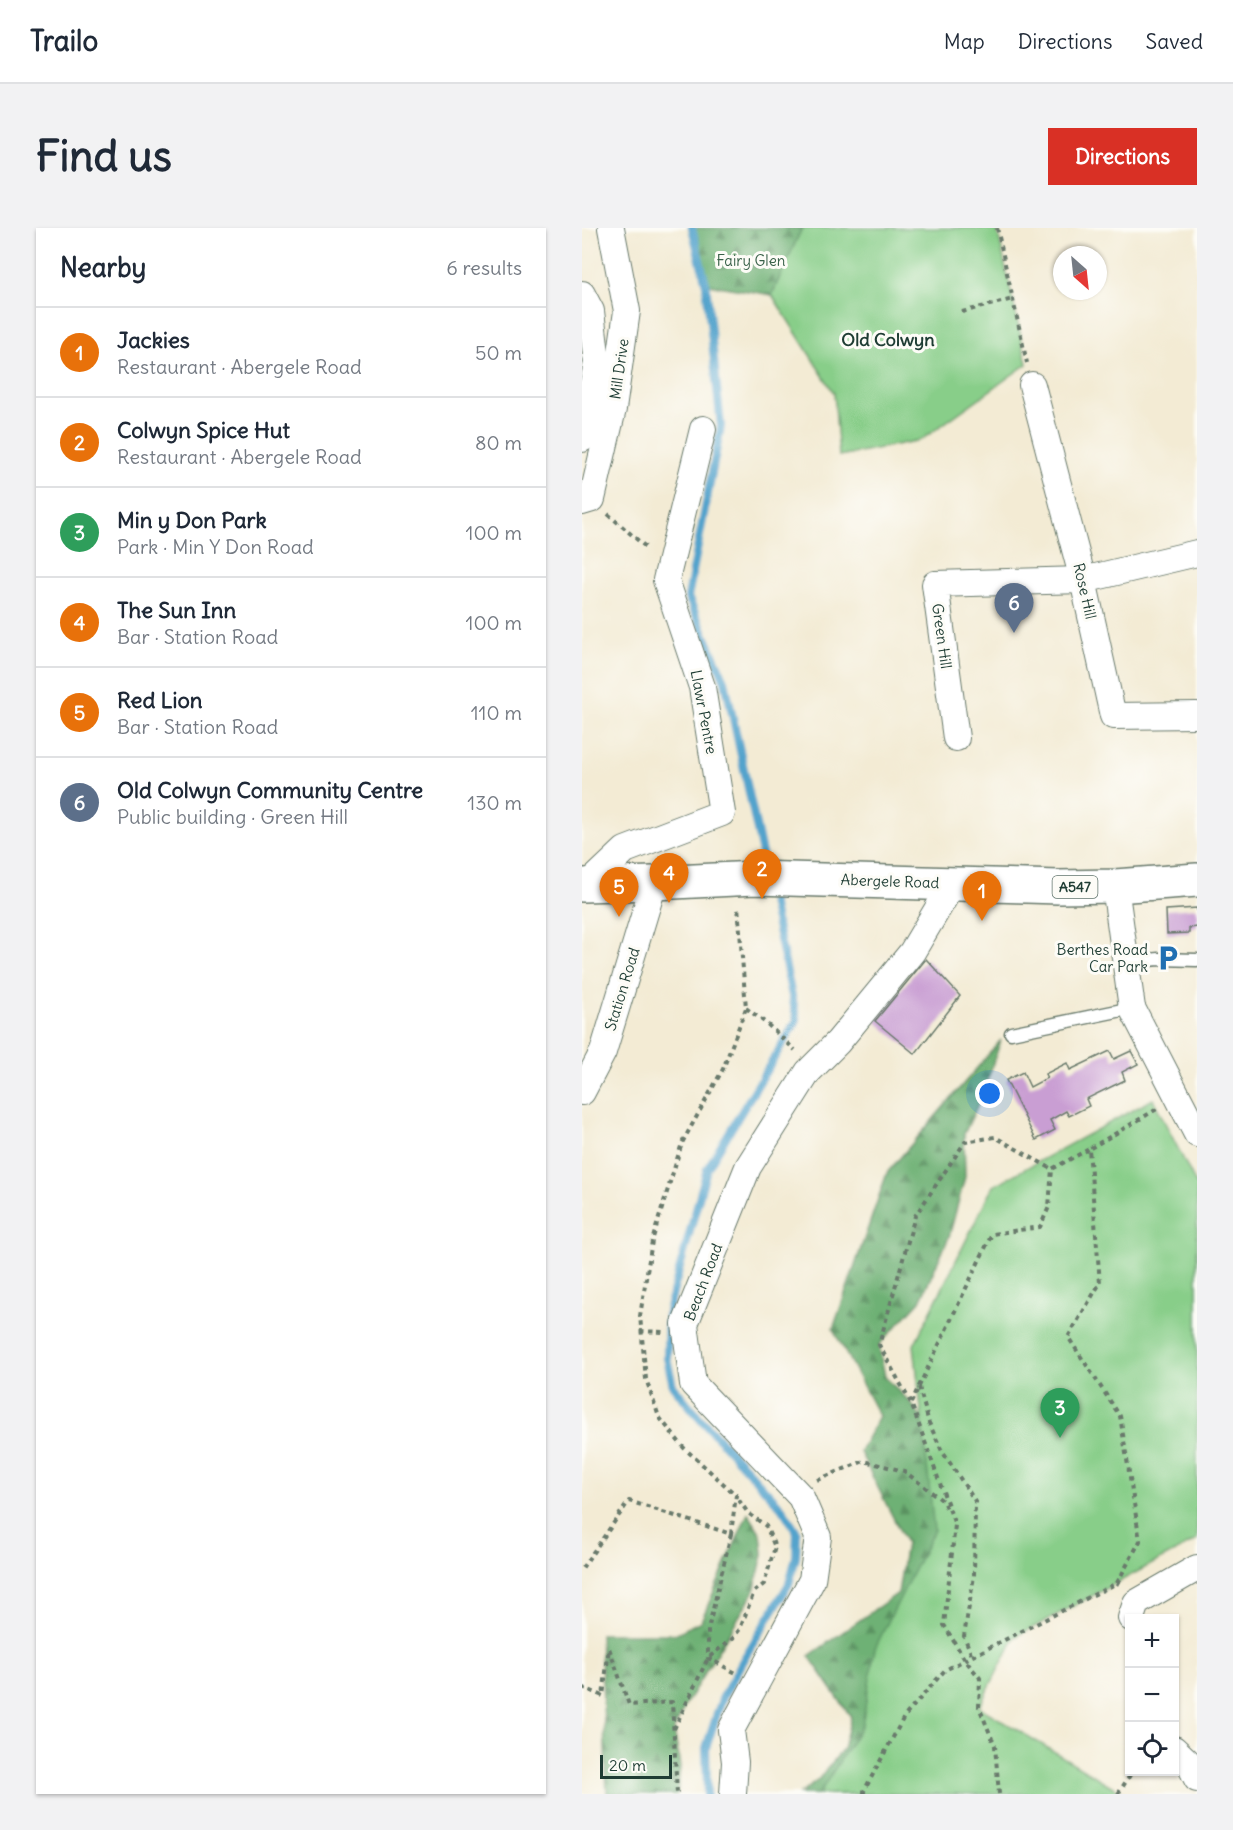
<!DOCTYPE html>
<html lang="en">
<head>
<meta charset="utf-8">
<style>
  body { margin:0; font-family:Delius,sans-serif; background:#f2f2f3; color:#1f2937 }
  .controls { position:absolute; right:18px; bottom:18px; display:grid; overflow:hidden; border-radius:0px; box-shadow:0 2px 4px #0004 }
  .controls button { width:54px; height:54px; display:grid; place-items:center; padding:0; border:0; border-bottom:2px solid #e0e1e3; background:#fff; color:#1f2937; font:30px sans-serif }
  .compass { position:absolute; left:471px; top:18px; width:54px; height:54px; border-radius:50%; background:#fff; box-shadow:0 2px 4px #0004; rotate:153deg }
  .scale { position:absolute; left:18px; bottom:15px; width:72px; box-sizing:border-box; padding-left:6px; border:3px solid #1f3d34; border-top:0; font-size:16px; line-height:21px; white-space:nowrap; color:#1f3d34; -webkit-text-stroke:4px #fdfcf7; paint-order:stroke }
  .you { position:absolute; left:408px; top:866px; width:21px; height:21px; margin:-15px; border:4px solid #fff; border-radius:50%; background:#1a73e8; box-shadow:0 0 0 9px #1a73e833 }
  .badge { display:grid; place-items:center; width:39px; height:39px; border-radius:50%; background:#d93025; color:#fff; font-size:20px; font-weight:700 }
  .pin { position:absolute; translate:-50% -50px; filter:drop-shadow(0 2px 3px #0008) }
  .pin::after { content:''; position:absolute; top:32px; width:21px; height:18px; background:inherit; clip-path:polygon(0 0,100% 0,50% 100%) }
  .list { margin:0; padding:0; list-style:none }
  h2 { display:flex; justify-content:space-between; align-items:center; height:78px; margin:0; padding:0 24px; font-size:26px }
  h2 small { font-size:20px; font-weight:400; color:#747a83 }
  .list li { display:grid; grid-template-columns:39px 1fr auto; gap:18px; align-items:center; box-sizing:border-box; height:90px; padding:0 24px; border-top:2px solid #e0e1e3 }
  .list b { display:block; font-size:22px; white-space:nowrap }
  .list p { margin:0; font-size:20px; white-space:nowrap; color:#747a83 }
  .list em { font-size:20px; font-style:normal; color:#747a83 }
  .icon { flex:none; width:33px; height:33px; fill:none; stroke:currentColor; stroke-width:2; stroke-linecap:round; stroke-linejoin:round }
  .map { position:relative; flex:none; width:615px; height:1566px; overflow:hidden; border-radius:0px }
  header { display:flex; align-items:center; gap:36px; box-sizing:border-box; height:84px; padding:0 30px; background:#fff; border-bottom:2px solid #e0e1e3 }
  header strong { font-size:28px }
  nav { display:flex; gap:33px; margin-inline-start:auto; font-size:21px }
  .intro { display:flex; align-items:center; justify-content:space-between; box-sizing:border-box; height:144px; padding:0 36px }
  h1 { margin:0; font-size:42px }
  .button { padding:15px 27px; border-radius:0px; background:#d93025; color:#fff; font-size:21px; font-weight:700 }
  main { display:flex; gap:36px; padding:0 36px }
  aside { flex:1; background:#fff; border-radius:0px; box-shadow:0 2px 4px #0004 }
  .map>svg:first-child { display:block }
  .forest { fill:url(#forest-firs); stroke:#467754; stroke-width:1.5 }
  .park { fill:#88ce89; stroke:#54865e; stroke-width:1.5 }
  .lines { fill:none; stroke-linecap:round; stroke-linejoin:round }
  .stream { stroke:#52a3cc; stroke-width:8 }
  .building { fill:#c99ed3 }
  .lane-casing { stroke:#697a6c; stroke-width:15 }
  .street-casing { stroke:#697a6c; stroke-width:28 }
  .primary-casing { stroke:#697a6c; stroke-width:36 }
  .path { stroke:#697a6c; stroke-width:4; stroke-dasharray:4.5 4.5; stroke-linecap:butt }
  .lane { stroke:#fff; stroke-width:12 }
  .street { stroke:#fff; stroke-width:26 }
  .primary { stroke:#fff; stroke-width:33 }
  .labels { text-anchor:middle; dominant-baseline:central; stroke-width:6; stroke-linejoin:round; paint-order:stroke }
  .shield { fill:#fdfcf7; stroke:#62766e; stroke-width:1.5 }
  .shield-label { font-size:14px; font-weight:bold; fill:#1f3d34 }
  .park-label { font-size:15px; fill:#396149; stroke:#fdfcf7 }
  .street-label { font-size:15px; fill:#1f3d34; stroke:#fdfcf7 }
  .poi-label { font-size:15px; fill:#1f3d34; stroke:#fdfcf7; text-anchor:end }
  .quarter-label { font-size:18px; font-weight:bold; fill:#1f3d34; stroke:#fdfcf7 }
</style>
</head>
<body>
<header>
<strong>Trailo</strong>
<nav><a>Map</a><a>Directions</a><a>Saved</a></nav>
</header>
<div class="intro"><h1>Find us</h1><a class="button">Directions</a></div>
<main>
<aside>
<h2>Nearby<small>6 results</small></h2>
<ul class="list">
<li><span class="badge" style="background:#e8710a">1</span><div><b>Jackies</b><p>Restaurant · Abergele Road</p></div><em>50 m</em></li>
<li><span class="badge" style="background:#e8710a">2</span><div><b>Colwyn Spice Hut</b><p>Restaurant · Abergele Road</p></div><em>80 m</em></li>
<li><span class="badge" style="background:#2e9e5b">3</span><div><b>Min y Don Park</b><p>Park · Min Y Don Road</p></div><em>100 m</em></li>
<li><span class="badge" style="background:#e8710a">4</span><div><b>The Sun Inn</b><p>Bar · Station Road</p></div><em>100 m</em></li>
<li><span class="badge" style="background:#e8710a">5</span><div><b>Red Lion</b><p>Bar · Station Road</p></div><em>110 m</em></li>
<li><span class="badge" style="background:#5c6f8a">6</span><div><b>Old Colwyn Community Centre</b><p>Public building · Green Hill</p></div><em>130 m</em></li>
</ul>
</aside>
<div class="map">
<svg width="615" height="1566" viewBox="0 0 615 1566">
  <defs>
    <pattern id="forest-firs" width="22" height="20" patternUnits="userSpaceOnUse" patternTransform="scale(1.5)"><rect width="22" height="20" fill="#6eb175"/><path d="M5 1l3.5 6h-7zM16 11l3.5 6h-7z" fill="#5a9161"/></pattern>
  </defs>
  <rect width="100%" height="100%" fill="#fdfcf7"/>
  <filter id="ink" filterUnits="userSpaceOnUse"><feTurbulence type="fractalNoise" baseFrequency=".0167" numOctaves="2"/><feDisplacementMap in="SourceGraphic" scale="12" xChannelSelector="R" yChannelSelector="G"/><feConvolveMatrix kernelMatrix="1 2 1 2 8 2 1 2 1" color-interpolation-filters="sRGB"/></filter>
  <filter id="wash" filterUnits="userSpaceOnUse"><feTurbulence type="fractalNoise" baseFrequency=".008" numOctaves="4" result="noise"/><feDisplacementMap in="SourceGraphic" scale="24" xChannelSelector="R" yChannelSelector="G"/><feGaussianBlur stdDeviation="1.35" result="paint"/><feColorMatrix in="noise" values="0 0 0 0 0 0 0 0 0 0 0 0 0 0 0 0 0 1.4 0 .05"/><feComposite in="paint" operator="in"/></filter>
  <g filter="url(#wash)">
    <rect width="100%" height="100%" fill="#f3ebd4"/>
    <g class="forest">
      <polygon points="107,0 220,0 190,67 124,56"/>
      <polygon points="419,812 400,868 382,906 383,949 367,1009 338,1073 297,1117 303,1149 329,1175 382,1257 352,1566 218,1566 236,1552 261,1521 269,1489 227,1428 316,1365 324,1315 278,1224 297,1188 251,1101 305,945"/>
      <polygon points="166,1285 179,1306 181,1326 172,1364 105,1474 92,1501 98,1539 95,1566 25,1566 18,1406 93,1406 119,1393"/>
    </g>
    <g class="park">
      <polygon points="220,0 415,0 445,136 339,212 257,228 252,165 190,67"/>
      <polygon points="571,871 615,958 615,1312 433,1409 397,1479 543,1566 237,1566 280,1497 293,1420 352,1302 332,1117 411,958"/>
    </g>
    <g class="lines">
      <g class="stream">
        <polyline points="110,0 124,56 139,198 106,369 143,453 184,644"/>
        <polyline points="125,1566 124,1520 140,1471 161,1432 207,1356 214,1329 215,1304 200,1280 115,1187 91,1158 85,1130 86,1083 125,941 215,792 187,659"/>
      </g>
    </g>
    <g id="blocks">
      <g class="building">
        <polygon points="615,680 615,699 607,700 607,705 585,706 584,682"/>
        <polygon points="344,731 378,768 333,826 293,793"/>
        <polygon points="528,823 532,831 549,823 556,836 540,844 543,852 504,871 507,878 487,888 484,883 468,892 473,902 454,912 424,852 441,844 448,859 465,850 463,846 485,835 488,842"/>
      </g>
    </g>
  </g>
  <g filter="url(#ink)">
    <use href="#blocks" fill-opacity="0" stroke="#697a6c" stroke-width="1.5"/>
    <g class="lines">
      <g class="lane-casing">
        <g id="lane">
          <polyline points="544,734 577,731 615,732"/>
          <polyline points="429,805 550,780"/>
        </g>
      </g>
      <g class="street-casing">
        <g id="street">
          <polyline points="0,66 9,83 15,135 0,211"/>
          <polyline points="450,157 501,352 531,488 615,487"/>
          <polyline points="0,274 10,271 31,181 45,83 29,0"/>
          <polyline points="374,510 353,356 501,352 615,325"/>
          <polyline points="6,657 43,622 140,585 120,459 84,352 121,201"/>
          <polyline points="533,658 550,780 615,906"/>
          <polyline points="0,864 21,824 72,655"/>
          <polyline points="549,1390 554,1375 615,1340"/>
          <polyline points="592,1521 607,1535 615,1551"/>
          <polyline points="151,1566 153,1534 149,1502 230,1352 236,1309 219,1269 111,1156 103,1096 166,939 226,844 256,814 330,724 371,655"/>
        </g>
      </g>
      <g class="primary-casing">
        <polyline id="primary" points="0,657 72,655 173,650 477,659 533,658 615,652"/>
      </g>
      <g class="path">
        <polyline points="415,0 445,135"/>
        <polyline points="380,84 431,71"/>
        <polyline points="26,286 66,321"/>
        <polyline points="164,780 185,796 213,822"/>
        <polyline points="58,1103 81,1104"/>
        <polyline points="337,1159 347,1195 360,1223 393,1273 392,1348 382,1408 390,1428"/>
        <polyline points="329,1175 410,1006 458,999 467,979 470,941 507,921"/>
        <polyline points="235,1252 282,1233 322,1243 361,1273 364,1280"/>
        <polyline points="149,1306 126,1402 126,1430 154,1445"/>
        <polyline points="0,1340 47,1273 149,1306 154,1267 102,1220 77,1189 64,1151 58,1088 70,1013 100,915 141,841 164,780 156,678"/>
        <polyline points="535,1355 558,1313 538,1188 486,1109 518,1055 507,921 575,881"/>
        <polyline points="0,1459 21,1468 27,1420 47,1477 90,1474 95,1566"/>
        <polyline points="92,1501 126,1430 151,1410 158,1401 172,1364 182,1356 193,1319 184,1298 166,1285 154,1268"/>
        <polyline points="282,1566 282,1563 322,1489 363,1442 535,1355 537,1356"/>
        <polyline points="417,1566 413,1518 397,1479 398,1450 383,1432 362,1397 373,1297 329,1175 297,1117 333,988 383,914 413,909 470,941"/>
        <polyline points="536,1566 550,1544"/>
      </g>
      <use href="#lane" class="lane"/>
      <use href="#street" class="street"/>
      <use href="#primary" class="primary"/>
    </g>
  </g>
  <defs>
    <g id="parking-bare" transform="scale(2.07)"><path d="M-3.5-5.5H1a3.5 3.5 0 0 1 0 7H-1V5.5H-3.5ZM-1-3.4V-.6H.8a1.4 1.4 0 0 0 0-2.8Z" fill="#1f6fb2" stroke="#fdfcf7" stroke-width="2.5" paint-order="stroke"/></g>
  </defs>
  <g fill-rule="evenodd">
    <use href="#parking-bare" x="586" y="730"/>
  </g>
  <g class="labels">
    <rect class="shield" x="470.5" y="648" width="45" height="22" rx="4.5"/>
    <g class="shield-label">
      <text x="493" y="659">A547</text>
    </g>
    <g class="park-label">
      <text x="169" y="32">Fairy Glen</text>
    </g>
    <g class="street-label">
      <text transform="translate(37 141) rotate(-82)">Mill Drive</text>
      <text transform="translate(503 363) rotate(77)">Rose Hill</text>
      <text transform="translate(360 408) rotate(82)">Green Hill</text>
      <text transform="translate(122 484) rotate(79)">Llawr Pentre</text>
      <text transform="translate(308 653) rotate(2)">Abergele Road</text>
      <text transform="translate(40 761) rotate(-73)">Station Road</text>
      <text transform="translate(121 1054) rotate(-69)">Beach Road</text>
    </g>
    <g class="poi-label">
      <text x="566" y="721">Berthes Road<tspan x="566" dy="17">Car Park</tspan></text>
    </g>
    <g class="quarter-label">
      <text x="306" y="111">Old Colwyn</text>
    </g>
  </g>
</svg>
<div class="controls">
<button>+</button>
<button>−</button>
<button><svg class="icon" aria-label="locate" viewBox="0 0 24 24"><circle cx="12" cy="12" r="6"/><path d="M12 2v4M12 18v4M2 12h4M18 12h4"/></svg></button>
</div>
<svg class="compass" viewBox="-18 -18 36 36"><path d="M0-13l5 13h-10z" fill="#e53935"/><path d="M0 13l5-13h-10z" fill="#747a83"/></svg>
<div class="scale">20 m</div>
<div class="you"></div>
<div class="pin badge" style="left:400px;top:693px;background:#e8710a">1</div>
<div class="pin badge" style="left:180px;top:671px;background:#e8710a">2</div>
<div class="pin badge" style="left:478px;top:1210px;background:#2e9e5b">3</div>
<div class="pin badge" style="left:87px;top:675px;background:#e8710a">4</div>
<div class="pin badge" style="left:37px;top:689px;background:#e8710a">5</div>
<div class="pin badge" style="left:432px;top:405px;background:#5c6f8a">6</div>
</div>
</main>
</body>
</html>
